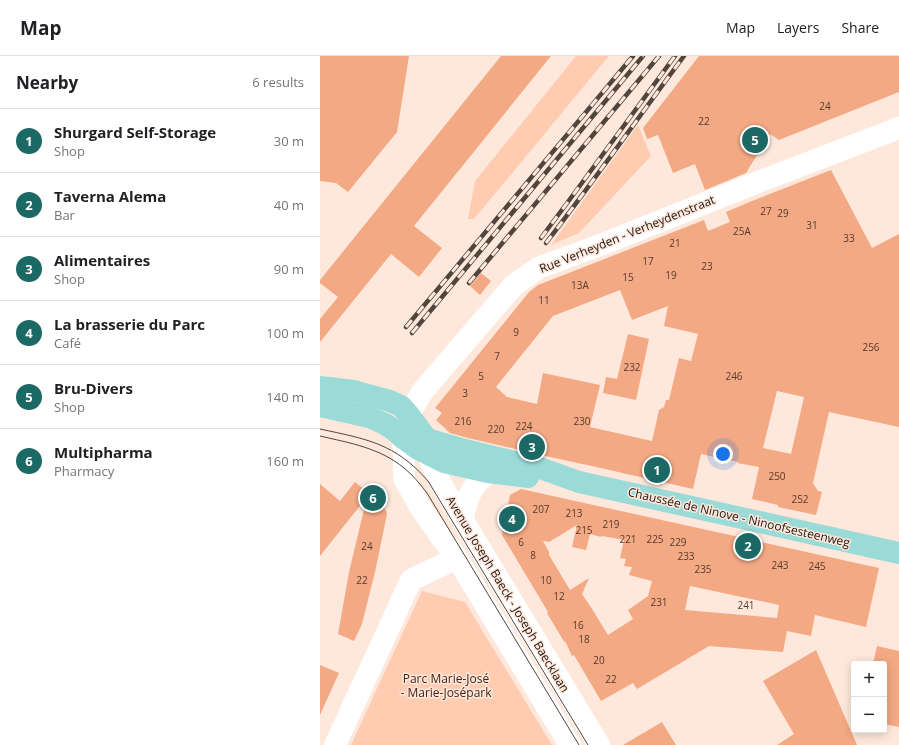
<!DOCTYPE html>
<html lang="en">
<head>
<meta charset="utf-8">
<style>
  body { margin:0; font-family:"Open Sans",sans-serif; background:#f2f2f2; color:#202124 }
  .controls { position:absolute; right:12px; bottom:12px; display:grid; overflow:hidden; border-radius:4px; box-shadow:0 2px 10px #0003 }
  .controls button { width:36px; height:36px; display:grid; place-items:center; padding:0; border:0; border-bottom:1px solid #e0e0e0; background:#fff; color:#202124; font:20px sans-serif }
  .you { position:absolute; left:403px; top:398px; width:14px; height:14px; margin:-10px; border:3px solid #fff; border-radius:50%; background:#1a73e8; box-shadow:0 0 0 6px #1a73e833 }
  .badge { display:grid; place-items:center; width:26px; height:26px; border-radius:50%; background:#1c6865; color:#fff; font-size:13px; font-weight:700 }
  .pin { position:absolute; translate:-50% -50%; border:2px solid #fff; box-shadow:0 1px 4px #0006 }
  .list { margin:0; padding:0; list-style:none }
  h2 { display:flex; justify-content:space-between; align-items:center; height:52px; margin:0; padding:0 16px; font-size:17px }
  h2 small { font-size:13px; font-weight:400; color:#757577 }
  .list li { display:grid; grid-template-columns:26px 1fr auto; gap:12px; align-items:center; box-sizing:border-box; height:64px; padding:0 16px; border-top:1px solid #e0e0e0 }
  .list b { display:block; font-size:15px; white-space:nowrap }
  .list p { margin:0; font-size:13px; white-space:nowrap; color:#757577 }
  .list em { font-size:13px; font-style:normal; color:#757577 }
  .map { position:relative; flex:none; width:579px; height:689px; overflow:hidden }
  header { display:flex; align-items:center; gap:24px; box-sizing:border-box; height:56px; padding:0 20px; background:#fff; border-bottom:1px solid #e0e0e0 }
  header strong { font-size:19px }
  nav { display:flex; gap:22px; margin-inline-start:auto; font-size:14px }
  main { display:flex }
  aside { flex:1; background:#fff }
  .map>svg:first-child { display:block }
  .green { fill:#ffccb2 }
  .building { fill:#f3a983; fill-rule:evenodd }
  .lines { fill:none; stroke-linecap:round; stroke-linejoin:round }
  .minor { stroke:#fff; stroke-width:22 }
  .major { stroke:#9adbd8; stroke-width:22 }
  .tram { stroke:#51453e; stroke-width:1 }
  .rail-casing { stroke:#51453e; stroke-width:4.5 }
  .rail { stroke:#fee8dc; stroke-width:3; stroke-dasharray:9; stroke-linecap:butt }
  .labels { text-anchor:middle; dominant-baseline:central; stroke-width:3; stroke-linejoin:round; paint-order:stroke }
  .number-label { font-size:10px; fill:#553b2e }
  .street-label { font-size:12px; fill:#201611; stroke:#fee8dc }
  .park-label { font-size:12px; fill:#46220e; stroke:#fee8dc }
</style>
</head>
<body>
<header>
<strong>Map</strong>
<nav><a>Map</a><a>Layers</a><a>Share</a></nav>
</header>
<main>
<aside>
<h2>Nearby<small>6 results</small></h2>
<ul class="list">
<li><span class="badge">1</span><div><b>Shurgard Self-Storage</b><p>Shop</p></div><em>30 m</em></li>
<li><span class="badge">2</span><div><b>Taverna Alema</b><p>Bar</p></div><em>40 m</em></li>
<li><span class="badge">3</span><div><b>Alimentaires</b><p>Shop</p></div><em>90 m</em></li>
<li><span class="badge">4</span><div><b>La brasserie du Parc</b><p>Café</p></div><em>100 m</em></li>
<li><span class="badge">5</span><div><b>Bru-Divers</b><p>Shop</p></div><em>140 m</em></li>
<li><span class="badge">6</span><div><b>Multipharma</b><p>Pharmacy</p></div><em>160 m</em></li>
</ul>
</aside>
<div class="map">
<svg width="579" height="689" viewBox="0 0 579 689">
  <rect width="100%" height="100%" fill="#fee8dc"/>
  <g class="green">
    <polygon points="256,0 289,0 154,163 148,163 155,125"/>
    <polygon points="318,69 331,100 259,177 231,189"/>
    <polygon points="102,535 145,546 232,689 31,689"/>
  </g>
  <g class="building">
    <polygon points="0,0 89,0 77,76 28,136 16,127 0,125"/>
    <polygon points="181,0 231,0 94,170 122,192 99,221 71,198 0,286 0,263 18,241 0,227 0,224"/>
    <polygon points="379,0 579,0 579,36 459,84 450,78 426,117 385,134 375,108 353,117 338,79 327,83 323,72"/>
    <path d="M511 114 552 192 579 178V371L509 356 493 427 498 435 502 436 496 459 458 451V449L432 443 439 411 417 407 418 406 381 398 373 433 263 408H262L221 399 148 382 130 377 116 364 122 357 115 352 209 236 218 229 384 164 388 175 410 166 406 156 427 147ZM300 234 312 264 348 250 344 270 378 278 371 305 359 302 349 344H346L344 351 339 354 332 385 270 371 280 329 223 317 217 348 187 341 176 331 233 260ZM457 335 484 341 471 398 443 392Z"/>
    <polygon points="161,217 171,225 160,239 150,230"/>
    <polygon points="308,278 329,283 316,344 283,337 286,321 297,323"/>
    <polygon points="35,426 61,447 66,455 67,458 55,516 42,568 34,585 18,578 29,516 47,441 0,500 0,428 20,445"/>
    <path d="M201 433 559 512 546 571 495 559 491 580 467 575 463 596 389 590 317 633 313 627 281 645 254 599 252 600 246 587 243 584 227 557 228 556 182 479 190 439ZM257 469 252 491 266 494 270 478 281 481 282 480 304 484 300 502 306 503 304 510 312 511 309 519 332 525 328 540 308 554 313 563 288 579 272 553 262 538 269 522 250 534 229 499V496L223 485 229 486ZM370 530 459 549 457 562 365 554Z"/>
    <polygon points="557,590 579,595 579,671 564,668 564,608 553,608"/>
    <polygon points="496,594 537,689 457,689 474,678 443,625"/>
    <polygon points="0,609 19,617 0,659"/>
    <polygon points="342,666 356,689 303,689"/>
  </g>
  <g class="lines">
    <g class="minor">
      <polyline points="107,386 108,399 111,406 121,428 279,689"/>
      <path d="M143 461C146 448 149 435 159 425 162 422 165 420 168 416"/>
      <polyline points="15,689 91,524 137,502"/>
      <polyline points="250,689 137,502 121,481 100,451 84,422 84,402 83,382 89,359 102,336 193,230 218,212 283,188 433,128 579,72"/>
    </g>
    <g class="major">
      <polyline points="0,331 34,335 70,345 81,350 89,359 107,383"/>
      <polyline points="0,350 49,361 65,368 74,374 83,382 98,393 124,406 168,416 208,421"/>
      <polyline points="83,382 107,383 145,394 220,412 259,426 579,497"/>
    </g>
    <g class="tram">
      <path d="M0 373C46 383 75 387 108 425L268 689"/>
      <path d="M0 380C30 387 60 392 84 412 93 419 100 428 107 437L259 689"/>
    </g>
    <g class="rail-casing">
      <g id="rail">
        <polyline points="221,182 256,135 355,0"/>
        <path d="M226 187C273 126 318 62 364 0"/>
        <polyline points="149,227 339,0"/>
        <polyline points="86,271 313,0"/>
        <polyline points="92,277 323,0"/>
      </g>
    </g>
    <use href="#rail" class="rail"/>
  </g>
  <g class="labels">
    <g class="number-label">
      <text x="505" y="50">24</text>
      <text x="384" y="65">22</text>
      <text x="446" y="155">27</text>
      <text x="463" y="157">29</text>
      <text x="492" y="169">31</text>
      <text x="422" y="175">25A</text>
      <text x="529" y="182">33</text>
      <text x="355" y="187">21</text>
      <text x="328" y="205">17</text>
      <text x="387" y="210">23</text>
      <text x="351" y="219">19</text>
      <text x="308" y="221">15</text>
      <text x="260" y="229">13A</text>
      <text x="224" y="244">11</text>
      <text x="196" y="276">9</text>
      <text x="551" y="291">256</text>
      <text x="177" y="300">7</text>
      <text x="312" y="311">232</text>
      <text x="161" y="320">5</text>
      <text x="414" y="320">246</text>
      <text x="145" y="337">3</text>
      <text x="143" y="365">216</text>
      <text x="262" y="365">230</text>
      <text x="204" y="370">224</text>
      <text x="176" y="373">220</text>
      <text x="457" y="420">250</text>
      <text x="480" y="443">252</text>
      <text x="221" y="453">207</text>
      <text x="254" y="457">213</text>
      <text x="291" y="468">219</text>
      <text x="264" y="474">215</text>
      <text x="308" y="483">221</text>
      <text x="335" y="483">225</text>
      <text x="201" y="486">6</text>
      <text x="358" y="486">229</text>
      <text x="47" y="490">24</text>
      <text x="213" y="499">8</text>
      <text x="366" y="500">233</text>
      <text x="460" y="509">243</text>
      <text x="497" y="510">245</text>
      <text x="383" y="513">235</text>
      <text x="42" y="524">22</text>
      <text x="226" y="524">10</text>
      <text x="239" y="540">12</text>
      <text x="339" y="546">231</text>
      <text x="426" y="549">241</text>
      <text x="258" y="569">16</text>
      <text x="264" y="583">18</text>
      <text x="279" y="604">20</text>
      <text x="291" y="623">22</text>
    </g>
    <g class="street-label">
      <text transform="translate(307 178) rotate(-22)">Rue Verheyden - Verheydenstraat</text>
      <text transform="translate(419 461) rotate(13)">Chaussée de Ninove - Ninoofsesteenweg</text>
      <text transform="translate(188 538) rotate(59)">Avenue Joseph Baeck - Joseph Baecklaan</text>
    </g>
    <g class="park-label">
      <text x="126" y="622">Parc Marie-José<tspan x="126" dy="14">- Marie-Josépark</tspan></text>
    </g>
  </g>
</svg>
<div class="controls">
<button>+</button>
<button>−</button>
</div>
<div class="you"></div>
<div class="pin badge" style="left:337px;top:414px">1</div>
<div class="pin badge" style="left:428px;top:490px">2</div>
<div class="pin badge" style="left:212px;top:391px">3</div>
<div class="pin badge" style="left:192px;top:463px">4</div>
<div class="pin badge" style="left:435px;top:84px">5</div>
<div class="pin badge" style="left:53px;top:442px">6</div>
</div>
</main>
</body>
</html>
